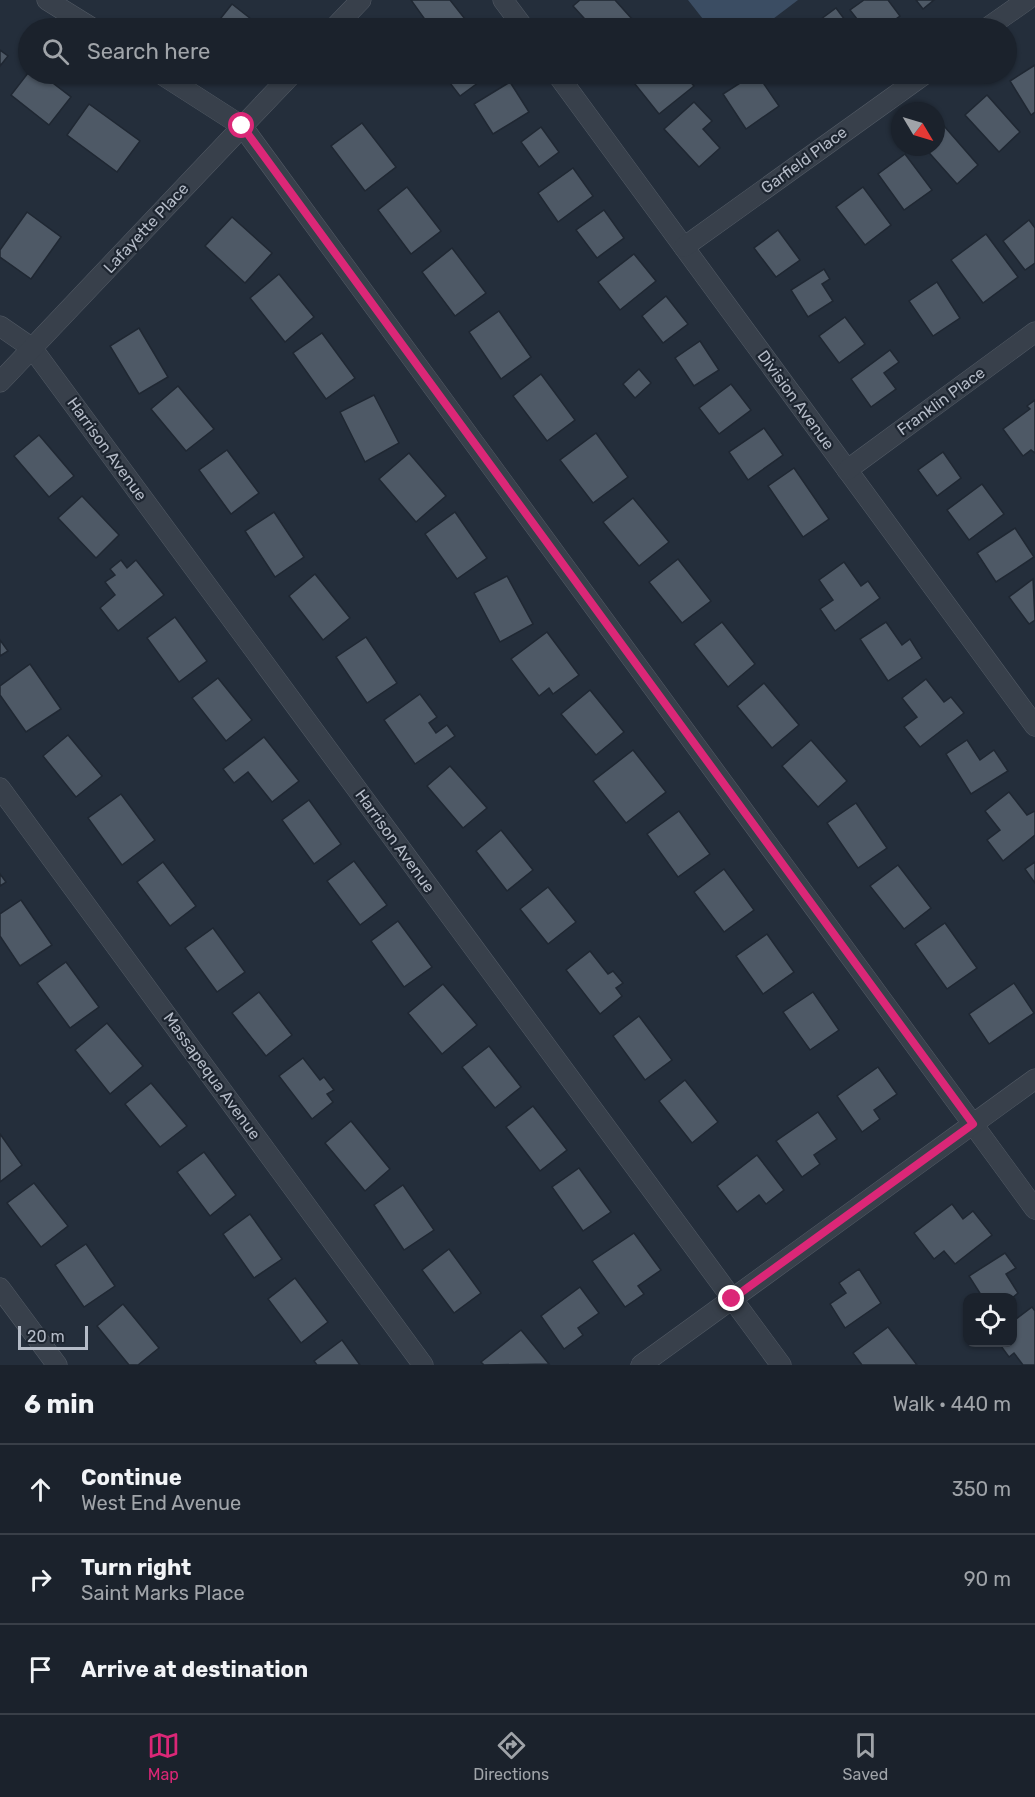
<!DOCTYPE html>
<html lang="en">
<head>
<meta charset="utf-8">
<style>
  body { margin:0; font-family:Rubik,sans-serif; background:#282f38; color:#f1f3f6 }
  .controls { position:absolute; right:18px; bottom:18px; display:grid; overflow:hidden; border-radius:12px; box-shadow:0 2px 4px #0004 }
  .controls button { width:54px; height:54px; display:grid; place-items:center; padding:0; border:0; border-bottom:2px solid #393f48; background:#1b222c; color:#f1f3f6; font:30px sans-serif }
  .compass { position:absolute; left:891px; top:102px; width:54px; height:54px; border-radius:50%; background:#1b222c; box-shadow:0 2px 4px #0004; rotate:128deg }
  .scale { position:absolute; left:18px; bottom:15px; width:70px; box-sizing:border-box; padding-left:6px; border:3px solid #b4bbc7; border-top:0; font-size:16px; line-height:21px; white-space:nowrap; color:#b4bbc7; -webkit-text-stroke:4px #1d2530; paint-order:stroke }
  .stop { position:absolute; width:18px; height:18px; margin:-14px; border:4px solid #db2777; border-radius:50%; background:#fff }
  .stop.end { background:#db2777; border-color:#fff; box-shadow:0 2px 6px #0008 }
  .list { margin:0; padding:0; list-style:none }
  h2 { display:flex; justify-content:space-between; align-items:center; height:78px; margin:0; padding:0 24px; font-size:26px }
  h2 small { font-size:20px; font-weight:400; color:#a0a4a9 }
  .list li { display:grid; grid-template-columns:39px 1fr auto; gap:18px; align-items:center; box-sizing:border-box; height:90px; padding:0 24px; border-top:2px solid #393f48 }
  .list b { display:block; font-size:22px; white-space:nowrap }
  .list p { margin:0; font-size:20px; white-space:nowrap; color:#a0a4a9 }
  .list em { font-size:20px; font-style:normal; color:#a0a4a9 }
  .icon { flex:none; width:33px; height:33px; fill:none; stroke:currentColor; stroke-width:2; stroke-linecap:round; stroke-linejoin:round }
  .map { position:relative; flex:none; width:1035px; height:1365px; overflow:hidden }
  .search { position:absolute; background:#1b222c; box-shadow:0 2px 4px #0004; left:18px; right:18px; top:18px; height:66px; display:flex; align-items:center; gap:15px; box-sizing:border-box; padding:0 21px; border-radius:33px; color:#a0a4a9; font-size:22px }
  .sheet { height:348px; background:#1b222c }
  nav { display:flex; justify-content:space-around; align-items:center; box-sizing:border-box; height:84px; border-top:2px solid #393f48; background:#1b222c; font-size:16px; color:#a0a4a9 }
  nav a { display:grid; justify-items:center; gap:3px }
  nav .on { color:#db2777 }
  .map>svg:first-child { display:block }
  .water { fill:#3b4d63 }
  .building { fill:#4e5966; stroke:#1f2732; stroke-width:1.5 }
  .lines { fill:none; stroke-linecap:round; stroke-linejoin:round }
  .minor-casing { stroke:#535b66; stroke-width:21 }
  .minor { stroke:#38404b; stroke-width:20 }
  .route { stroke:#db2777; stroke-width:8 }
  .labels { text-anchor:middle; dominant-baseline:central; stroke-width:4.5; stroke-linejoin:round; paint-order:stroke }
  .street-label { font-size:16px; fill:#b4bbc7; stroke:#1d2530 }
</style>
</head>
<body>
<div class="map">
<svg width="1035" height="1365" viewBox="0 0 1035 1365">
  <rect width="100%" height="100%" fill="#242e3b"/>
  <polygon class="water" points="688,0 798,0 761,28 710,28"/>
  <g class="building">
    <polygon points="411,0 450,0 465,19 452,28 425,28 429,25"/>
    <polygon points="580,0 615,0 632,19 622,28 593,28 573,6"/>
    <polygon points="864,0 888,0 900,16 883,28 864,28 850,10"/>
    <polygon points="916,0 934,0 923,9"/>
    <polygon points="232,4 260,26 258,28 213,28"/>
    <polygon points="836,8 851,28 809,28"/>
    <polygon points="0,50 8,56 0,66"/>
    <polygon points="1035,65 1035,112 1031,115 1010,81"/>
    <polygon points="28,73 41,74 71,97 49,125 11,95"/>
    <polygon points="443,74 490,74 460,96"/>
    <polygon points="627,74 683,74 694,86 659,114"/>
    <polygon points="754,74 757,74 779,106 746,129 723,94"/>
    <polygon points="510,82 529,112 493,134 474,104"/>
    <polygon points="987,95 1020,132 999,152 965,115"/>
    <polygon points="694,102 712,121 703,129 720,148 699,167 664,129"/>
    <polygon points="89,104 140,141 117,172 67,135"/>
    <polygon points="362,123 396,167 365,191 331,146"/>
    <polygon points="944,126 978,165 957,184 924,147 936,147 936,134"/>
    <polygon points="541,127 559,152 539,167 521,142"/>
    <polygon points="905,154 932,190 904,210 878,174"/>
    <polygon points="573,168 593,196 558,222 538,193"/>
    <polygon points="407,187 441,231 411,254 378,210"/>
    <polygon points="863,187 891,225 865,245 836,207"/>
    <polygon points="604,210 624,238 597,258 576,230"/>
    <polygon points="27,212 61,237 31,279 0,257 0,250"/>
    <polygon points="232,217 272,253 245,283 205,246"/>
    <polygon points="1029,220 1035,228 1035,263 1025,270 1003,241"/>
    <polygon points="778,230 800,260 776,277 754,248"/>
    <polygon points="986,234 1018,277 983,303 951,260"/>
    <polygon points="452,248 486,293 455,316 422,272"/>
    <polygon points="634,254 656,281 620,310 598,282"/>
    <polygon points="824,269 830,279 822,284 833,301 808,317 791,290"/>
    <polygon points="279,274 314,317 285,342 250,298"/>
    <polygon points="937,282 960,318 933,336 909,301"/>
    <polygon points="666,296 688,324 663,343 642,316"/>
    <polygon points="499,311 531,357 501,379 469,332"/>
    <polygon points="845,317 865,344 839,363 819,336"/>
    <polygon points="139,328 168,377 139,394 110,346"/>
    <polygon points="322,333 355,378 326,399 293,353"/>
    <polygon points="700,341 719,370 694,386 675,358"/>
    <polygon points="890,350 899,362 884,373 896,389 871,407 851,379"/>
    <polygon points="639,369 651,383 635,398 623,384"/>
    <polygon points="541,374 575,420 547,441 513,396"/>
    <polygon points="731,384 751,410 719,434 699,408"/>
    <polygon points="178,386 214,429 186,451 151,409"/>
    <polygon points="374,395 399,443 365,462 340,412"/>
    <polygon points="1035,400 1035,453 1031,450 1023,456 1003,429 1030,409 1027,406"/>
    <polygon points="764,428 783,455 748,480 729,452"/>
    <polygon points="596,433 628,477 593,503 560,460"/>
    <polygon points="39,435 74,476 49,497 14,456"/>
    <polygon points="227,450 259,493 231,514 199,470"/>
    <polygon points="943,452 961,478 937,496 918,470"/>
    <polygon points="409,453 446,496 416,522 379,479"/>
    <polygon points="794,468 829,519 803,537 768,486"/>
    <polygon points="982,484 1004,514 969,540 947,510"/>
    <polygon points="82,496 119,535 96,558 58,518"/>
    <polygon points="633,498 669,542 639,566 603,522"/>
    <polygon points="274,512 304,557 275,577 245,531"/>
    <polygon points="455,512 487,558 457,579 425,534"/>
    <polygon points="1015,528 1034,557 996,582 977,553"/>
    <polygon points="678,559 711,601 682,623 649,582"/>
    <polygon points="121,560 127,568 136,560 164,595 118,631 100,608 115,595 105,582 115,575 110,569"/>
    <polygon points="844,562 861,586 868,581 880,598 835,631 820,609 833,600 819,580"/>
    <polygon points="315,574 350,618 323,640 289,596"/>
    <polygon points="507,576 533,624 500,642 474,593"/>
    <polygon points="1033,579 1035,620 1029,624 1009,597"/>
    <polygon points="175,617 207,661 179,682 147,638"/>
    <polygon points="722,622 755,664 728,687 694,644"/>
    <polygon points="886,622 902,645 910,639 922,658 888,681 860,639"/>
    <polygon points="547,632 579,675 553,694 549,688 539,696 511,659"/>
    <polygon points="366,637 397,683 367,703 336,657"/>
    <polygon points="0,640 8,651 0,656"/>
    <polygon points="30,664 61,709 26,732 0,695 0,686"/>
    <polygon points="218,678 252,720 226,741 192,698"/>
    <polygon points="926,679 944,702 951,697 964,713 920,747 904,727 917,717 902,698"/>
    <polygon points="764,683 799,725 772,748 737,706"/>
    <polygon points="590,690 624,732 596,755 561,714"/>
    <polygon points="420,694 437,717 429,723 436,733 447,725 455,736 415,764 384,720"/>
    <polygon points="68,735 102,776 76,797 43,756"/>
    <polygon points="264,737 299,781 272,802 248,772 234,783 223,769"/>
    <polygon points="811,740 847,781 818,807 782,766"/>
    <polygon points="967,740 980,760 994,750 1008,771 971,794 946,754"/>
    <polygon points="633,750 666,792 626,823 593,781"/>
    <polygon points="450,766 487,808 463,828 427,786"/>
    <polygon points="1009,792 1027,815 1035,811 1035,835 1003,861 987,840 1000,830 985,811"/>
    <polygon points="121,794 155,840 122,865 88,818"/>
    <polygon points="309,800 341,844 314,864 282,820"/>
    <polygon points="856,803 887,848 858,868 827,823"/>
    <polygon points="679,811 710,854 678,877 647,834"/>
    <polygon points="501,830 533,870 507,891 476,851"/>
    <polygon points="354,861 387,905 360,925 327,881"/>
    <polygon points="163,862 196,906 170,926 137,882"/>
    <polygon points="1035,862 1035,883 1025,869"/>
    <polygon points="898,865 931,908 904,929 870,886"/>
    <polygon points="724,869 754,910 724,932 694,892"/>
    <polygon points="0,874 6,882 0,886"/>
    <polygon points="548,887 576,922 548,944 520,909"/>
    <polygon points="21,900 52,945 20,966 0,936 0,914"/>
    <polygon points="398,921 432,967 404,987 371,941"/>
    <polygon points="945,923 977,968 947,989 915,944"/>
    <polygon points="213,928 245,972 217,992 185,948"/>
    <polygon points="767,934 794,972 763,994 736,956"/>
    <polygon points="590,951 608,974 613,971 623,983 616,988 622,996 600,1014 566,970"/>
    <polygon points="66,962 99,1007 70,1028 37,983"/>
    <polygon points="1014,983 1034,1013 989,1044 969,1014"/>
    <polygon points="443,984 477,1025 442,1054 408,1013"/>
    <polygon points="259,992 292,1035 266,1056 232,1013"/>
    <polygon points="813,992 839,1030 810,1050 783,1012"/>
    <polygon points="639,1016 672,1060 645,1080 613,1036"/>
    <polygon points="107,1023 143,1066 110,1094 75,1050"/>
    <polygon points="489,1046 521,1087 495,1108 462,1067"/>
    <polygon points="303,1058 320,1080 324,1077 334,1090 327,1094 333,1102 312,1119 279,1076"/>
    <polygon points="878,1067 897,1094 874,1110 880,1119 862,1132 837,1096"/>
    <polygon points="685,1080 718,1122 692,1143 659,1101"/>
    <polygon points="151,1083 187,1126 160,1147 125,1104"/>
    <polygon points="533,1106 567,1150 540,1171 506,1127"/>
    <polygon points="818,1112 837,1139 814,1155 820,1164 802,1177 776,1141"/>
    <polygon points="351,1121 390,1169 365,1191 325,1143"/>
    <polygon points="0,1134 22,1165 0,1182"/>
    <polygon points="204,1152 236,1195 210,1216 177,1172"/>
    <polygon points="757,1155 784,1190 766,1204 759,1195 737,1212 717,1186"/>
    <polygon points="579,1168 611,1212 583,1231 552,1187"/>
    <polygon points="34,1183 68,1226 41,1247 7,1203"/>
    <polygon points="403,1185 434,1230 404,1250 374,1205"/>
    <polygon points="952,1204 963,1219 973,1211 992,1235 955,1264 944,1251 934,1259 914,1233"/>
    <polygon points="250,1214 282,1259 254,1278 223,1234"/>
    <polygon points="634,1233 661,1270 638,1286 644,1294 625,1307 592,1261"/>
    <polygon points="86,1244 115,1286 84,1307 55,1265"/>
    <polygon points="449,1249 481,1293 454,1313 422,1270"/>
    <polygon points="1005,1253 1016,1268 1006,1274 1018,1293 1012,1298 983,1298 969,1276"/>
    <polygon points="859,1269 881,1303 845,1328 830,1304 846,1293 839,1283"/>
    <polygon points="295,1278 328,1322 301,1343 268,1299"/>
    <polygon points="580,1287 599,1313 578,1328 583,1335 564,1349 541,1316"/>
    <polygon points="123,1304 159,1348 138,1365 129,1365 97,1326"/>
    <polygon points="1032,1307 1035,1311 1035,1365 1023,1365 1014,1353 1009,1357 998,1342 1012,1342 1012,1322"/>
    <polygon points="888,1327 917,1365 862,1365 853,1353"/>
    <polygon points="521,1330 549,1364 484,1365 481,1362"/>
    <polygon points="342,1340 360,1365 317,1365 314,1361"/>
  </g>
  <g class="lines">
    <g class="minor-casing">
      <g id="minor">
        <polyline points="47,0 92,28"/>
        <polyline points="503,0 524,28"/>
        <polyline points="334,28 361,0"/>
        <polyline points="987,28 1027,0"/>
        <polyline points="161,74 242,126 1035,1209"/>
        <polyline points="557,74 1035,726"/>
        <polyline points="684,247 925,74"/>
        <polyline points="0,326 32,348 781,1365"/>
        <polyline points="0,382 292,74"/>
        <polyline points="847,470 1035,332"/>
        <polyline points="0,788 423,1365"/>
        <polyline points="0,1288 57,1365"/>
        <polyline points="641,1365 1035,1079"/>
      </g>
    </g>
    <use href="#minor" class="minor"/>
  </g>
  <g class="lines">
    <polyline class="route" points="242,126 973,1124 732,1299"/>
  </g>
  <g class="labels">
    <g class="street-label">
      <text transform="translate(804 160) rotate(-36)">Garfield Place</text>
      <text transform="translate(146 228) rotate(-47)">Lafayette Place</text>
      <text transform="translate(796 400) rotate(54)">Division Avenue</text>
      <text transform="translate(941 401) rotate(-36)">Franklin Place</text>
      <text transform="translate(107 449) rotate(54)">Harrison Avenue</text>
      <text transform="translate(395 841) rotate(54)">Harrison Avenue</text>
      <text transform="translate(212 1076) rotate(54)">Massapequa Avenue</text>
    </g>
  </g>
</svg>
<div class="controls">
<button><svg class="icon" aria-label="locate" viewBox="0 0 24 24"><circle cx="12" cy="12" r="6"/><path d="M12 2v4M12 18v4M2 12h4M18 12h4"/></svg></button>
</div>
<svg class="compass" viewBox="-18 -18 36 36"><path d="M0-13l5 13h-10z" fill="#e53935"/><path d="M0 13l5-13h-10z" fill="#a0a4a9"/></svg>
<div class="scale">20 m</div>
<div class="stop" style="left:242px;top:126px"></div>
<div class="stop end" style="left:732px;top:1299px"></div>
<div class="search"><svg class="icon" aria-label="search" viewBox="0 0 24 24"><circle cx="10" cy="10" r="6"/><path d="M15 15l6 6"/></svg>Search here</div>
</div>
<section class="sheet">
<h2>6 min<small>Walk · 440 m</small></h2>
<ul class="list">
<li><svg class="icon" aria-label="ahead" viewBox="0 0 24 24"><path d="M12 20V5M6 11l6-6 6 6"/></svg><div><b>Continue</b><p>West End Avenue</p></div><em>350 m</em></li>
<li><svg class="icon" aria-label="right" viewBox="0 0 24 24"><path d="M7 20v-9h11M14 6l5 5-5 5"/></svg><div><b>Turn right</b><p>Saint Marks Place</p></div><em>90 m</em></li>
<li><svg class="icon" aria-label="arrive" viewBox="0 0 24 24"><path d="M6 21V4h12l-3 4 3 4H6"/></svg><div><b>Arrive at destination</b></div></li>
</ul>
</section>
<nav>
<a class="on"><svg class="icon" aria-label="map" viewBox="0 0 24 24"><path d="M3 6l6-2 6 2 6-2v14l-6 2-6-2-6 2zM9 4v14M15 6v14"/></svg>Map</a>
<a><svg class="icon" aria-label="directions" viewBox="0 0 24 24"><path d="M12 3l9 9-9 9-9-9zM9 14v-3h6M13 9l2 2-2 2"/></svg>Directions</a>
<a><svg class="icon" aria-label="saved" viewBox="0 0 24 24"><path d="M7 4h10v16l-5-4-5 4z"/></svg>Saved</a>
</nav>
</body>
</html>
